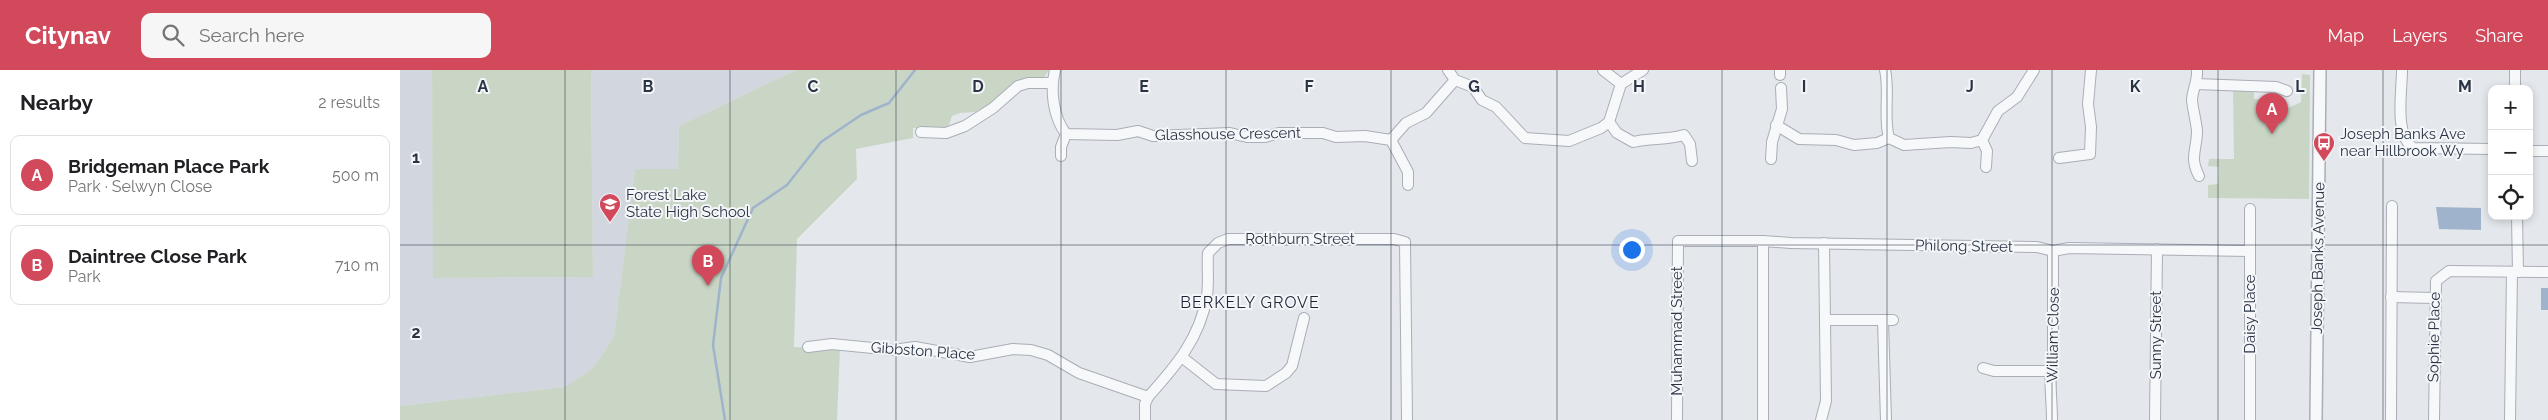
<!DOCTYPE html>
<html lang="en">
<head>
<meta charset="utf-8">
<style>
  body { margin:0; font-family:Raleway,sans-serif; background:#f6f6f6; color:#202124 }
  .controls { position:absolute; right:15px; top:15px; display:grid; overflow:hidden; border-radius:10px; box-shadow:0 2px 8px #0003 }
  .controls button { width:45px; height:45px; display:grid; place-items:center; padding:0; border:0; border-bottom:1px solid #e0e0e0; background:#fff; color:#202124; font:25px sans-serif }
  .you { position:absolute; left:1231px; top:179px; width:18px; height:18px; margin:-12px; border:4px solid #fff; border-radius:50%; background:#1a73e8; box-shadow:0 0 0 8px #1a73e833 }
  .badge { display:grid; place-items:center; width:32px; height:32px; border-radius:50%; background:#d1495b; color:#fff; font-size:16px; font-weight:700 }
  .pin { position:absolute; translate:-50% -41px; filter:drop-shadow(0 1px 2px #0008) }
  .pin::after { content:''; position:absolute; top:26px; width:18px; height:15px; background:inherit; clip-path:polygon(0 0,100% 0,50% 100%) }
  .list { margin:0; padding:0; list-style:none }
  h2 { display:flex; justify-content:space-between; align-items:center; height:65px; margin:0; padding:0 20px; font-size:21px }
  h2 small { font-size:16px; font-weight:400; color:#757577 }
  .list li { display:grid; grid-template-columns:32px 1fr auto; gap:15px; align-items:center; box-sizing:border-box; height:80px; margin:0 10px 10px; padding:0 10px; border:1px solid #e0e0e0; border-radius:10px }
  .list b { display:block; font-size:19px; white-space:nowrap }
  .list p { margin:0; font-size:16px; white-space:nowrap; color:#757577 }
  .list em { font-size:16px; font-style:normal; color:#757577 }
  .icon { flex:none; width:28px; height:28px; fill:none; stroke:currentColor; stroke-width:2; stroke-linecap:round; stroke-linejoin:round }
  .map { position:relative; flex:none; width:2148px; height:350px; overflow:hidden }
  header { display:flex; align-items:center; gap:30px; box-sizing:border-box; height:70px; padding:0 25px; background:#d1495b; color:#fff }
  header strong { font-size:24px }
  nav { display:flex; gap:28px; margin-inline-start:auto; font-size:18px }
  .search { width:350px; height:45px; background:#f6f6f6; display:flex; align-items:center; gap:12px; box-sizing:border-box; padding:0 18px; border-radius:10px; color:#757577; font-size:19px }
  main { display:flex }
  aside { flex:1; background:#fff }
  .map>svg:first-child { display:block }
  .built { fill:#d2d6de }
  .green { fill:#c9d6c5 }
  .water { fill:#9fb4cc }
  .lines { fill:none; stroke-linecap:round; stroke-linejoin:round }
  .stream { stroke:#9fb4cc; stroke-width:2.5 }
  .minor-casing { stroke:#a9aeb7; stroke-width:12 }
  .tertiary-casing { stroke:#a9aeb7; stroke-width:14 }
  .minor { stroke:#f7f8fa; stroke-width:10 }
  .tertiary { stroke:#f7f8fa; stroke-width:11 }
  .grid { fill:none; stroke:#2b3445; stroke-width:1; stroke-opacity:0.55 }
  .labels { text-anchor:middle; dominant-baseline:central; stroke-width:4; stroke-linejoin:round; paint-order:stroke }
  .street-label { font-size:15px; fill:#2b3445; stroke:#f4f6f9 }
  .poi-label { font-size:15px; fill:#2b3445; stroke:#f4f6f9; text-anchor:start }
  .neighbourhood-label { font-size:16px; letter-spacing:1px; fill:#1d2536; stroke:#f4f6f9 }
  .grid-label { font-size:16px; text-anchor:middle; font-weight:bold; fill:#2b3445; stroke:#f4f6f9; stroke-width:4; stroke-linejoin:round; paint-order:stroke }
</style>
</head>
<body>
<header>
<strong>Citynav</strong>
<div class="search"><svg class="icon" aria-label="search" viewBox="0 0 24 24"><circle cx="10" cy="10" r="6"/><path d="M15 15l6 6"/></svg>Search here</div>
<nav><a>Map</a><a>Layers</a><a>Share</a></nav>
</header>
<main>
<aside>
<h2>Nearby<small>2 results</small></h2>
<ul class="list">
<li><span class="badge">A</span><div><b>Bridgeman Place Park</b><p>Park · Selwyn Close</p></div><em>500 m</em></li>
<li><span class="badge">B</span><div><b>Daintree Close Park</b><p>Park</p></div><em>710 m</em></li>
</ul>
</aside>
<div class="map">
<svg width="2148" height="350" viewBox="0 0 2148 350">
  <rect width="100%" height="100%" fill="#e4e7ec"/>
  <polygon class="built" points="0,0 32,0 34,208 193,207 191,0 396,0 279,56 278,99 235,99 214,267 193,298 165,317 0,336"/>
  <g class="green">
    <polygon points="32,0 191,0 193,207 33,208"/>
    <polygon points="396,0 649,0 644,8 618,10 592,33 575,42 560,43 552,46 548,58 513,58 513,68 456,79 457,109 397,169 394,277 440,279 437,350 0,350 0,336 165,317 193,298 214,267 235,99 278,99 279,56"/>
    <polygon points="1902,4 1910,5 1909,129 1808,128 1808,115 1818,114 1819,97 1808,96 1809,89 1834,89 1833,19 1854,21 1854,29 1878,31 1886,39 1901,32"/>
  </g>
  <g class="water">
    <polygon points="2036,137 2081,138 2081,160 2039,159"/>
    <rect x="2141" y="218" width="7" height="22"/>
  </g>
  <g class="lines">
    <polyline class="stream" points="325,350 313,275 321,208 353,138 387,115 421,72 461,45 489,33 515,0"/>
    <g class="minor-casing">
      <g id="minor">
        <path d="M655 0C650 20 653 47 666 64L717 65 738 61 753 66 830 63 847 67H865L879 63H923L936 67 965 66 991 70 1006 53 1026 43 1055 10"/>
        <polyline points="1048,0 1055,10 1073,17 1082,30 1096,37 1125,68 1169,71 1201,58 1209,52 1221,14 1243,0"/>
        <polyline points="1203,0 1221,14"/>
        <polyline points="1380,0 1380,5"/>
        <path d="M1485 0C1490 22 1483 46 1489 68L1504 75 1551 72 1571 73 1582 70 1598 41 1617 27 1634 0"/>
        <path d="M1797 0C1798 11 1792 21 1792 30 1793 41 1796 50 1797 61 1797 80 1789 87 1799 106"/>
        <path d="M2002 0C2002 22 1994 64 2013 78L2092 79"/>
        <polyline points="1796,14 1876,17 1887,21"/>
        <polyline points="2115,19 2115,0"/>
        <path d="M1209 52 1217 63 1233 72C1251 68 1267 70 1284 65L1290 74 1292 91"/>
        <polyline points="1376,55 1399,69 1436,70 1454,75 1477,73 1489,68"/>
        <polyline points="521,62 546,63 565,56 593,38 618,16 628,13 651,13"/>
        <polyline points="991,70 1008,102 1008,115"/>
        <polyline points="1582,70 1587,81 1586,97"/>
        <polyline points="2129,81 2148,81"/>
        <polyline points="661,86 661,77 666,64"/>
        <polyline points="1659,88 1690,84 1691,57 1688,34 1691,0"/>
        <polyline points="1371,89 1372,72 1382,39 1381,18"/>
        <polyline points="2117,146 2118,202"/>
        <polyline points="1991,227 2034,228"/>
        <polyline points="1425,250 1493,250"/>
        <polyline points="1483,251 1486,350"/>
        <polyline points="408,277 432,274 493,280 515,277 570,287 613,279 631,280 648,285 679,303 748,327"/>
        <polyline points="783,288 816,314 866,316 886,303 892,296 904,248"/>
        <polyline points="1583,298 1594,301 1649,301"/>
        <path d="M745 350V334L748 327C776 296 800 268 807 226 809 212 807 197 808 183L818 173 828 169H994L1005 172 1007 350"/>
        <polyline points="1277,350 1278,171 1363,171 1391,173 1637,177 1653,181 1669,178 1850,181"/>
        <polyline points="1363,350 1363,171"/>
        <polyline points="1421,350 1426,331 1424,173"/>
        <path d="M1652 350C1652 328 1648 306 1653 284V181"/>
        <polyline points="1755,350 1757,179"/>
        <polyline points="1850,350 1850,139"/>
        <polyline points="1991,350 1992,136"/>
        <polyline points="2034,350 2036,211 2049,201 2148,202"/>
        <polyline points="2110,350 2112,202"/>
      </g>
    </g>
    <g class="tertiary-casing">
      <polyline id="tertiary" points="1916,350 1920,0"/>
    </g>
    <use href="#minor" class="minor"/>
    <use href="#tertiary" class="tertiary"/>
  </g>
  <path class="grid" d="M165 0V350M330 0V350M496 0V350M661 0V350M826 0V350M991 0V350M1157 0V350M1322 0V350M1487 0V350M1652 0V350M1818 0V350M1983 0V350M0 175H2148"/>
  <defs>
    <g id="bus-pin" transform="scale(1.125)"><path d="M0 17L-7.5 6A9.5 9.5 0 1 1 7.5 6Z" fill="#d1495b" stroke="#f4f6f9"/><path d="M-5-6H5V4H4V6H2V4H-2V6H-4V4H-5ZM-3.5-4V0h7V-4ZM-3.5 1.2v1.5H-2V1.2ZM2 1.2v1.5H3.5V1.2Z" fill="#fff"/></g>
    <g id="school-pin" transform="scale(1.125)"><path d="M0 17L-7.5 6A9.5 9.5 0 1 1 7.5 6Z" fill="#d1495b" stroke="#f4f6f9"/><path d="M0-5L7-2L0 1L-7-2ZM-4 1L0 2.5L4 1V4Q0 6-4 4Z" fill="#fff"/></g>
  </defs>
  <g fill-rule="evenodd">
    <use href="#bus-pin" x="1924" y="73"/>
    <use href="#school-pin" x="210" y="134"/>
  </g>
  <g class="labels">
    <g class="street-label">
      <text transform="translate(828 64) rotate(-1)">Glasshouse Crescent</text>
      <text x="900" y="169">Rothburn Street</text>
      <text transform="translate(1564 176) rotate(1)">Philong Street</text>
      <text transform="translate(1918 188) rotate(-89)">Joseph Banks Avenue</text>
      <text transform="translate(1850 244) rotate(-90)">Daisy Place</text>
      <text transform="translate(1277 261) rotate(-90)">Muhammad Street</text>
      <text transform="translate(1653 265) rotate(-89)">William Close</text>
      <text transform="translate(1756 265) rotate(-90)">Sunny Street</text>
      <text transform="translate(2034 267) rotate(-89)">Sophie Place</text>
      <text transform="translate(523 281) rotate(4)">Gibbston Place</text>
    </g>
    <g class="poi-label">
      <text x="1940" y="64">Joseph Banks Ave<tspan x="1940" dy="17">near Hillbrook Wy</tspan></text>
      <text x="226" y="125">Forest Lake<tspan x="226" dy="17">State High School</tspan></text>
    </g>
    <g class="neighbourhood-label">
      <text x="850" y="232">BERKELY GROVE</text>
    </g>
  </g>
  <g class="grid-label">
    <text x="83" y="22">A</text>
    <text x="248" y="22">B</text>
    <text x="413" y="22">C</text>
    <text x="578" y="22">D</text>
    <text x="744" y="22">E</text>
    <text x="909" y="22">F</text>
    <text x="1074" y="22">G</text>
    <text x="1239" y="22">H</text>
    <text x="1404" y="22">I</text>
    <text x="1570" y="22">J</text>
    <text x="1735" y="22">K</text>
    <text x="1900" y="22">L</text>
    <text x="2065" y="22">M</text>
    <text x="16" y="93">1</text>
    <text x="16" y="268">2</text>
  </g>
</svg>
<div class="controls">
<button>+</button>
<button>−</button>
<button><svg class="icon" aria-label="locate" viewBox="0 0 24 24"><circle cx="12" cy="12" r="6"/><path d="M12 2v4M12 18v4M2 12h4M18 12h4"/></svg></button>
</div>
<div class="you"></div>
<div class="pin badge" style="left:1872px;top:64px">A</div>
<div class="pin badge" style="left:308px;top:216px">B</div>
</div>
</main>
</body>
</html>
